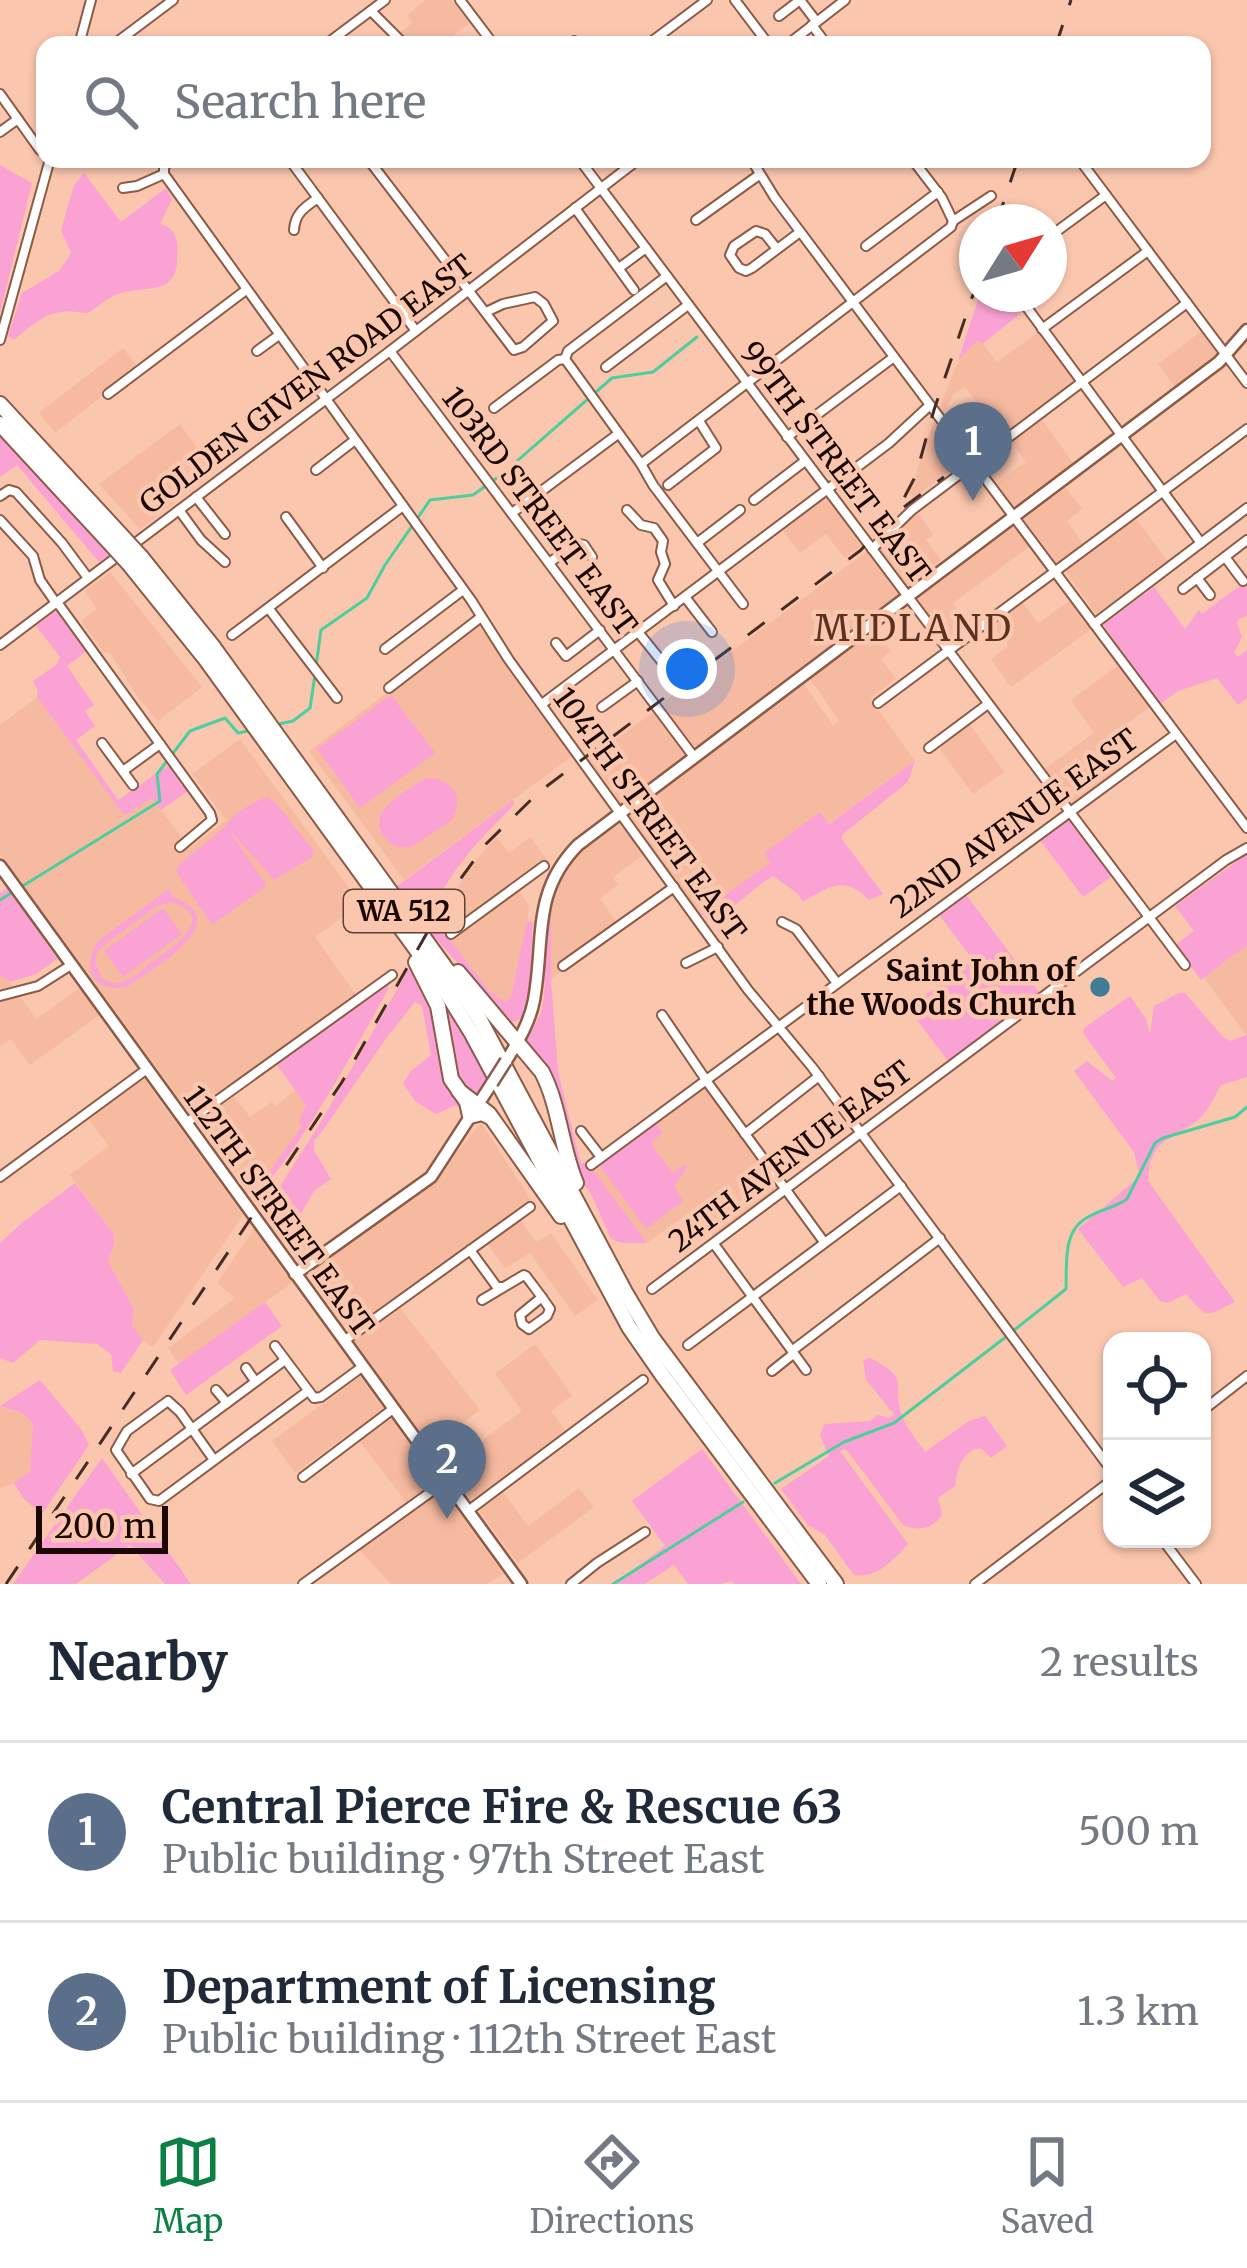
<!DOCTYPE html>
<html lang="en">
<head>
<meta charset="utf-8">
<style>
  body { margin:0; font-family:Merriweather,serif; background:#f2f2f3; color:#1f2937 }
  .controls { position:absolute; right:36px; bottom:36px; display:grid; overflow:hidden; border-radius:24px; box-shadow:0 3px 9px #0004 }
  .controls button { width:108px; height:108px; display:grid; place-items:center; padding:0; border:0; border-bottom:3px solid #e0e1e3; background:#fff; color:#1f2937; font:60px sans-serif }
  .compass { position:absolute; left:959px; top:204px; width:108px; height:108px; border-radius:50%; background:#fff; box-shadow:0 3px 9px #0004; rotate:53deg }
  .scale { position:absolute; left:36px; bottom:30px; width:132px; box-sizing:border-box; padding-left:12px; border:6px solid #190803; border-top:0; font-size:33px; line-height:42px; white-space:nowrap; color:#190803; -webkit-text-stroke:9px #fbc6ae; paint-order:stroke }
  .you { position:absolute; left:687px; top:669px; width:42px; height:42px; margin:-30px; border:9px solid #fff; border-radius:50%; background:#1a73e8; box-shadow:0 0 0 18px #1a73e833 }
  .badge { display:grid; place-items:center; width:78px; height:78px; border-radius:50%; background:#0b8043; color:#fff; font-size:39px; font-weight:700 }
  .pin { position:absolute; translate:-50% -99px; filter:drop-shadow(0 3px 6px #0008) }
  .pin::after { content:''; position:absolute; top:63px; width:42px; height:36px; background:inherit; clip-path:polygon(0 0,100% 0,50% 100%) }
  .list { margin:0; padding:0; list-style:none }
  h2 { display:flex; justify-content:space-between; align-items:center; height:156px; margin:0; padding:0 48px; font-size:51px }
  h2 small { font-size:39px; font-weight:400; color:#747a83 }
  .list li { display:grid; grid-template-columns:78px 1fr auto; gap:36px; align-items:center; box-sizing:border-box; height:180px; padding:0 48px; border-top:3px solid #e0e1e3 }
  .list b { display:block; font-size:45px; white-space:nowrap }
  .list p { margin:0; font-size:39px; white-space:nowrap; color:#747a83 }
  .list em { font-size:39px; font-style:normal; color:#747a83 }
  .icon { flex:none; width:66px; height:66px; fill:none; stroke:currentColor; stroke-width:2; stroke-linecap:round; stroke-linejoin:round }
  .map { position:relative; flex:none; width:1247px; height:1584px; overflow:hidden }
  .search { position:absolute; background:#fff; box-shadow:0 3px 9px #0004; left:36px; right:36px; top:36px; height:132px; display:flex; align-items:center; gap:30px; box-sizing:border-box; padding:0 42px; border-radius:24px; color:#747a83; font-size:45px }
  .sheet { height:516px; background:#fff }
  nav { display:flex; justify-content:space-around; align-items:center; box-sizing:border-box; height:168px; border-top:3px solid #e0e1e3; background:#fff; font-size:33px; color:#747a83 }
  nav a { display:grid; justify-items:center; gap:6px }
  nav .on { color:#0b8043 }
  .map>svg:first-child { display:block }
  .built { fill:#f6baa0 }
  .green { fill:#faa2d4; fill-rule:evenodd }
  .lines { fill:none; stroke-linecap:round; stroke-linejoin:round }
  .stream { stroke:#4cce9e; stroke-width:3 }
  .minor-casing { stroke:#8a5b47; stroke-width:12 }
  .major-casing { stroke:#8a5b47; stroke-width:15 }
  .highway-casing { stroke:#8a5b47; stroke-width:18 }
  .minor { stroke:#fff; stroke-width:8 }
  .major { stroke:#fff; stroke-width:10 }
  .highway { stroke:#fff; stroke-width:14 }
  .rail { stroke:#452d24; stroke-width:3; stroke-dasharray:21 21; stroke-linecap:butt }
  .major-bridge-casing { stroke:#8a5b47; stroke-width:15; stroke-linecap:butt }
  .highway-bridge-casing { stroke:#8a5b47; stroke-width:18; stroke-linecap:butt }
  .major-bridge { stroke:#fff; stroke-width:10 }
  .highway-bridge { stroke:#fff; stroke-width:14 }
  .poi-dot { fill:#407d94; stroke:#fbc6ae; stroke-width:4.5 }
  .labels { text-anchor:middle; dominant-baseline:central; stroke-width:9; stroke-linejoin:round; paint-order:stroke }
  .shield { fill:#fbc6ae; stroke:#5d4136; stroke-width:3 }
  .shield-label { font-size:27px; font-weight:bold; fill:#190803 }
  .street-label { font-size:30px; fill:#190803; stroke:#fbc6ae }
  .poi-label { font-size:30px; font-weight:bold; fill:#190803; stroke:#fbc6ae; text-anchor:end }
  .quarter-label { font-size:36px; letter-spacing:3px; fill:#5c311e; stroke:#fbc6ae }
</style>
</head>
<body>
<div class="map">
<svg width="1247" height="1584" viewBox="0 0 1247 1584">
  <rect width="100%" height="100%" fill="#fbc6ae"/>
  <g class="built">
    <polygon points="426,0 452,0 470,23 441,45 411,45 401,32 412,23 407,15"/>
    <polygon points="1203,330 1222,355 1176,389 1158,364"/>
    <polygon points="1040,331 1079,383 1004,439 965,387 954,394 943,414 939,409 958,361 979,339 997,362"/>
    <polygon points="123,348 138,368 55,433 39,413"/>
    <polygon points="1042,420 1073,463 1012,507 996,484 1026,462 1012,442"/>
    <polygon points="934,422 963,461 913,498 909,493"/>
    <polygon points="180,424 215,473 140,529 99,484"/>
    <polygon points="1066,488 1082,509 1067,521 1083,544 1055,564 1023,520"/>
    <polygon points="823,490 864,544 845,558 826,534 800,553 778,524"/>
    <polygon points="918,513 933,534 926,540 941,560 905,587 877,549"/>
    <polygon points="1135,517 1168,562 1096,614 1063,568"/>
    <polygon points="1013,524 1030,546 953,603 970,627 950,643 915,597"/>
    <polygon points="869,550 900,592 898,598 694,749 660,704"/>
    <polygon points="110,572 202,687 158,721 138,697 110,653 104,652 81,621 97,609 85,591"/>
    <polygon points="1020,599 1038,623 1072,599 1093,628 1011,687 991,659 1008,646 990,621"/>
    <polygon points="478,625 575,754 404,880 309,751"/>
    <polygon points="875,629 891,651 881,659 896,679 870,698 915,761 828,824 764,854 771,863 699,915 629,815 631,810 803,683 833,725 839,721 809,677"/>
    <polygon points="1119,665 1150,707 1102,742 1121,769 1069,806 1043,770 1094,733 1071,700"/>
    <polygon points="37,697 124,814 152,798 190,848 226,820 192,774 240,739 361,904 315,937 357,996 190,1113 0,854 0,725"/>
    <polygon points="656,710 689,756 622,805 589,759"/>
    <polygon points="968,722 1004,772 973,794 937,745"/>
    <polygon points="623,822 646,853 613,877 618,885 600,898 621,929 551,979 551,903 557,888 579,852"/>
    <polygon points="496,837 509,853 530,837 548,861 516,886 529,906 525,939 511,998 505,1002 489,991 437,922 470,867"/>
    <polygon points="1247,945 1247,1036 1204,978"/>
    <polygon points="0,975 10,982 36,1019 80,988 99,1015 30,1065 11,1039 0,1046"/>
    <polygon points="143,1078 243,1215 153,1347 140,1338 132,1324 134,1310 108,1261 114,1244 114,1234 70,1175 109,1146 87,1117"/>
    <polygon points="705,1085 780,1188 713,1237 692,1210 647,1243 592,1168"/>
    <polygon points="295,1090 306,1105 300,1121 303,1125 258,1188 246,1190 199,1123 234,1096 250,1117 272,1102 276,1106"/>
    <polygon points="481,1123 533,1203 394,1300 480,1410 431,1447 311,1281 310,1271 410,1199 438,1175"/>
    <polygon points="519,1218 536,1242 551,1233 598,1300 575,1316 530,1253 505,1268 486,1242"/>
    <polygon points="254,1229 292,1283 179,1364 168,1348 235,1298 217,1283"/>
    <polygon points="535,1344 572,1395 551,1411 567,1433 472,1503 446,1467 522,1411 495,1374"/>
    <polygon points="360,1377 432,1475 431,1483 406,1502 352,1431 295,1473 272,1441"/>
    <polygon points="0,1407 22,1413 33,1423 30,1471 14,1483 0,1488"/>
    <polygon points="579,1488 594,1507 518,1563 477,1508 502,1490 528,1526"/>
    <polygon points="443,1490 503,1574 487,1584 391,1584 358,1548"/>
  </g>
  <g class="green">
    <polygon points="0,165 32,183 0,313"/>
    <path d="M84 173 121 222 166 188 172 199 160 224C171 227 176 232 177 244 182 305 145 280 112 297 103 301 96 309 87 313 51 307 40 318 14 340L8 336 22 293 59 271 71 253 61 230 74 185Z"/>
    <polygon points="980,294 1013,294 1025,310 982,344 978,340 958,361"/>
    <polygon points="0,434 113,552 99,562 17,465 0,477"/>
    <polygon points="1243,583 1247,589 1247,616 1239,619 1237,623 1242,637 1234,653 1238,657 1247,650 1247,698 1238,705 1217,678 1178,691 1160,704 1103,625 1154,587 1185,629 1199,610 1202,614"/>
    <polygon points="54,612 59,613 88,650 67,666 94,705 85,711 95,726 76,740 118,800 169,765 188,791 161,810 152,798 124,815 37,697 38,691 33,681 56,665 60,657 36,626"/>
    <polygon points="391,695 435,753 360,808 317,749"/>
    <path d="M915 761 908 782 842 835V839L883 894 869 900C844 874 828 887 803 902L797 893 773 876C750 890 733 909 711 924L701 913 770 863 764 853 820 812 829 824Z"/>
    <path d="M431 778C455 781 464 799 452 820L412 847C402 848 393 848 385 838 364 812 406 792 424 779Z"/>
    <path d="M268 797 276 803 313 850 312 857 274 880 229 830 265 883V887L212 925 177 873 178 866 225 827C232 814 254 801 268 797Z"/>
    <path d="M513 800 514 805C478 840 443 878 426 926L396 887Z"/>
    <polygon points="1065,818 1069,818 1112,876 1083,897 1038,837"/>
    <polygon points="1247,854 1247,945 1201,980 1175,945 1194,931 1175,906"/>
    <polygon points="8,887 57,959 36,974 10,982 0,975 0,893"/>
    <path d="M169 889 173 897C239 920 152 970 128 986 92 995 81 966 99 940ZM170 902C221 915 171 949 152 962 143 969 131 981 119 983 110 984 108 981 101 977L95 962 97 953 104 945 157 906Z"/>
    <polygon points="964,892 1039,992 948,1061 908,1008 973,960 937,912"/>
    <path d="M551 903V979L558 1072 581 1164 584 1163 592 1168 647 1243H622L611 1239 591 1194 577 1175 526 1042C531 1031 539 1021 542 1008 549 973 540 937 551 903Z"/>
    <polygon points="163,908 182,934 123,977 104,951"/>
    <polygon points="527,921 533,922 529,998 523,1018 511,1023 430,932 437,922 489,991 505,1002 511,997"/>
    <polygon points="413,962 437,1020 444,1078 463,1108 454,1106 436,1114 415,1101 403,1083 411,1071 431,1055 422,1006 415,1002 385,1040 321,1133 314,1141 314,1151 331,1179 314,1191 300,1215 321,1245 298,1258 273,1226 265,1210 319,1125"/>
    <polygon points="425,970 446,1001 490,1077 477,1094 459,1083"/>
    <path d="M386 984 389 988C368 1025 283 1184 251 1195L246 1190 258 1187 302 1126 299 1121 306 1105 277 1065Z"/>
    <path d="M1179 993H1185L1223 1037 1231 1041 1247 1035V1077L1221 1085C1215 1095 1209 1110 1200 1118 1174 1142 1150 1135 1148 1181L1235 1302C1204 1317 1209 1319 1186 1294L1168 1303 1160 1301 1142 1278 1123 1287 1078 1229 1140 1176 1134 1152 1074 1071 1087 1061 1112 1081 1116 1078 1083 1033 1084 1028 1130 996 1146 1019 1150 1034 1154 1006Z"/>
    <polygon points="656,1124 663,1133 652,1142 652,1146 673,1173 685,1164 687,1167 674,1186 683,1201 646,1229 599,1165"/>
    <polygon points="75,1183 114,1234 114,1244 108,1261 134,1310 132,1325 143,1340 121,1373 113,1371 111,1354 97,1344 40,1340 13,1363 0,1358 0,1243 23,1222"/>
    <polygon points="265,1302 282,1326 186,1395 170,1370"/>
    <path d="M869 1357C915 1383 889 1379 902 1416 906 1428 918 1441 925 1452L969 1421 985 1416 1007 1446 991 1458 981 1448C962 1451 957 1468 955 1486L938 1498 942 1514C933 1530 919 1531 903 1525L846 1449 840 1451 908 1544C894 1560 876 1579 854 1575L825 1535 808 1525 781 1489 829 1456 820 1435 825 1424 870 1421 878 1415 890 1418 894 1414 866 1380 863 1361Z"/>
    <polygon points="40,1380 81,1429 89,1445 42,1514 23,1498 14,1483 30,1471 33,1423 22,1413 0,1406"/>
    <polygon points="702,1449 801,1584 735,1584 731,1581 721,1584 688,1584 674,1565 645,1584 614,1584 665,1546 632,1501"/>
    <polygon points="102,1458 191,1584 165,1584 130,1545 76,1584 13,1584"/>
  </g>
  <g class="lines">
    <g class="stream">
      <polyline points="316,666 321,630 367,598 385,565 430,500 473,495 501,475 612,378 653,372 697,337"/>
      <polyline points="279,724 293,721 310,708 315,675"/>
      <polyline points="0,900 160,801 157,774 190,731 225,718 238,733 252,730"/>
      <path d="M1013 1331 1066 1289C1067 1262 1062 1229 1090 1216 1103 1209 1116 1207 1127 1199L1155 1143 1163 1138 1235 1117 1247 1107"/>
      <polyline points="775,1483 844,1442 894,1423 1007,1336"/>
      <polyline points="613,1584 743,1502"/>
    </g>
    <g class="minor-casing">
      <g id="minor">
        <polyline points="460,0 494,45"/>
        <polyline points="735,0 769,45"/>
        <polyline points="371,11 405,45"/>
        <polyline points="779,16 800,0 816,21"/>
        <polyline points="812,25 827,45"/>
        <polyline points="574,41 577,45"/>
        <polyline points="79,45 91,0"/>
        <polyline points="113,45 173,0"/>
        <polyline points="325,45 385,0"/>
        <polyline points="647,45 707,0"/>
        <polyline points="787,45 845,0"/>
        <polyline points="981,45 986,42 993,45"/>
        <polyline points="0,94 40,150 45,151"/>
        <polyline points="0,132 18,119"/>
        <polyline points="289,159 416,331"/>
        <polyline points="368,159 514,350 523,347 553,321 544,304 535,297 503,304 486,312"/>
        <polyline points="579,159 1185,965"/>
        <polyline points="751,159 775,198 1247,828"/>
        <polyline points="912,159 942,198 953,221"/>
        <polyline points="1079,159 1247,383"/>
        <polyline points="164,174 471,600 509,660 748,990 812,1067 1112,1471"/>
        <polyline points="164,174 164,167 171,159"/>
        <polyline points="123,188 137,186 164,174"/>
        <polyline points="575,208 634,290"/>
        <polyline points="696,220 759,175"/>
        <path d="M294 230C295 213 305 207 318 198"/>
        <polyline points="1049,237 1106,195"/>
        <polyline points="866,246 938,192"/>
        <polyline points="777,249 765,234 756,231 734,246 730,255 739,268 746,271 752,268 800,232"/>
        <polyline points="619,268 646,248"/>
        <polyline points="1017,294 1201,543"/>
        <polyline points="1042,329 1148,251"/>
        <polyline points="0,340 50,159"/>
        <polyline points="257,351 279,335"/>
        <polyline points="390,351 694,757"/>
        <polyline points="565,359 641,464 653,485 743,604"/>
        <polyline points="606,367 688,305"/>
        <polyline points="108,394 246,290"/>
        <polyline points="494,408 558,360 565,359 568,351 667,276"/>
        <polyline points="787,437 894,357"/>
        <polyline points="641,464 951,227 953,221 991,196"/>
        <polyline points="316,470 355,440"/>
        <polyline points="668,485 716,448 699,421"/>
        <polyline points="0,496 9,490 16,492 62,543 88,578"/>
        <polyline points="196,497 225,534"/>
        <polyline points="754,500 805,461"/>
        <polyline points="179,510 201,540 225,562"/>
        <polyline points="627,510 641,525 654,528 663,541 661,552 665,564 658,580 674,606"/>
        <polyline points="512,513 618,434"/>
        <polyline points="286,517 323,568"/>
        <polyline points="0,520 33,556 40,580 56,603"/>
        <polyline points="697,543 740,510"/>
        <polyline points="872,549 912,510 1187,303"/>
        <polyline points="1225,557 1243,581"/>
        <polyline points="549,563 576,543 584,545 592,557"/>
        <polyline points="1197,578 1210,595"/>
        <polyline points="1183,589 1247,540"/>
        <polyline points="685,597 712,632"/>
        <polyline points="57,602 210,813 212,820 180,847"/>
        <polyline points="269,609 337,698"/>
        <polyline points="1094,624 1247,508"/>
        <polyline points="638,632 663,663"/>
        <polyline points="232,635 403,506"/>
        <polyline points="556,643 566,656 600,630"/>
        <polyline points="0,645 390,351 639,159"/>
        <polyline points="385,649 463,590"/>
        <polyline points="389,688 481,617"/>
        <polyline points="878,703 1247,429"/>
        <polyline points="542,704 889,443 930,405"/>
        <polyline points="602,707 638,681"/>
        <polyline points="102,743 133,785"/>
        <polyline points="929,748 988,704"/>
        <polyline points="123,771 160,744"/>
        <polyline points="782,922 796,929 837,983"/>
        <polyline points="451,934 544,866"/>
        <polyline points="686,963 718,947"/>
        <polyline points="563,966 674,887"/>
        <polyline points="0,996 38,986 71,965"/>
        <polyline points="662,1015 708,1083 824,1242"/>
        <polyline points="186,1123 392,975"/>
        <polyline points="581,1131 601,1157"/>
        <polyline points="745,1134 819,1076"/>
        <polyline points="591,1165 1176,734"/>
        <polyline points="0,1177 147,1069"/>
        <polyline points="714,1244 806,1370"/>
        <polyline points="470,1250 497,1287 501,1287"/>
        <polyline points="652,1289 1148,918 1226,860 1247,848"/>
        <path d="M482 1300 524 1275 526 1276C534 1287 543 1298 550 1309L547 1316 529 1329 522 1324 520 1315 542 1297"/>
        <polyline points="344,1341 530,1207"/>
        <polyline points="688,1345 901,1186"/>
        <polyline points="275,1346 314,1398 321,1397 362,1367"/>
        <polyline points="246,1368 255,1381"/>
        <polyline points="772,1371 792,1355 793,1350 940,1238"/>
        <polyline points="216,1390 227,1403"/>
        <polyline points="1202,1411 1247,1376"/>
        <polyline points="214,1460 180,1412 168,1401 127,1431 116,1450 150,1499 159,1501 308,1391"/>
        <polyline points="131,1474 285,1360"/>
        <polyline points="303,1477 393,1409"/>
        <polyline points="468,1511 643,1380"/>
        <polyline points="1162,1539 1196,1584"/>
        <polyline points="303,1584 446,1481"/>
        <polyline points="571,1584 597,1563 645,1532"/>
        <polyline points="975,1584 1112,1480"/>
      </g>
    </g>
    <g class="major-casing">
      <g id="major">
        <polyline points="0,866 521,1584"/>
        <path d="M506 1061C518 1042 530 1022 534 1000 545 940 531 893 578 845L1219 362 1247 330"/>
        <polyline points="295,1274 431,1177 492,1083"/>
      </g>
    </g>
    <g class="highway-casing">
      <g id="highway">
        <polyline points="0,404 120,534"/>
        <polyline points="0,424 109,542"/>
        <polyline points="141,557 214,648 455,981 480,1020 625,1292 653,1339 836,1584"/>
        <polyline points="130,565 204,657 440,982 471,1032 629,1327 663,1376 819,1584"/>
        <polyline points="416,962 438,1006 451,1079 467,1102 470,1116 482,1113 490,1117"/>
        <path d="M458 972 542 1072C560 1107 561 1148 576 1183"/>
        <polyline points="459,1091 489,1114 561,1216"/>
      </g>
    </g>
    <use href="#minor" class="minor"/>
    <use href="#major" class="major"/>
    <use href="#highway" class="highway"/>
    <g class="rail">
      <polyline points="1056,45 1071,0"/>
      <polyline points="997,222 1018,159"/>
      <polyline points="904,507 944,477"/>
      <polyline points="6,1584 342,1082 448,896 486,844 539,792 861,550 903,500 916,475 934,410 977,283"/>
    </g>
    <g class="major-bridge-casing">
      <polyline id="major-bridge" points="492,1083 506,1061"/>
    </g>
    <g class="highway-bridge-casing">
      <g id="highway-bridge">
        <polyline points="120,534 141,557"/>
        <polyline points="109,542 130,565"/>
      </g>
    </g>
    <use href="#major-bridge" class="major-bridge"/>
    <use href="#highway-bridge" class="highway-bridge"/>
  </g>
  <circle class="poi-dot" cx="1100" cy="987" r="12"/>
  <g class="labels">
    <rect class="shield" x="344" y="890" width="120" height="42" rx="9"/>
    <g class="shield-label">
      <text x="404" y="911">WA 512</text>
    </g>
    <g class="street-label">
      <text transform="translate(306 384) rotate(-37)">GOLDEN GIVEN ROAD EAST</text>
      <text transform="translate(836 462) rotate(53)">99TH STREET EAST</text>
      <text transform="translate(540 511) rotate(53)">103RD STREET EAST</text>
      <text transform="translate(650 814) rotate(54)">104TH STREET EAST</text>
      <text transform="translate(1014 823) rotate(-36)">22ND AVENUE EAST</text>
      <text transform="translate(790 1156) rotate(-37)">24TH AVENUE EAST</text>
      <text transform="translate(279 1211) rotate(54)">112TH STREET EAST</text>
    </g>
    <g class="poi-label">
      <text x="1076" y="970">Saint John of<tspan x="1076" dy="34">the Woods Church</tspan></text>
    </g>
    <g class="quarter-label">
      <text x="914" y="628">MIDLAND</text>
    </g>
  </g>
</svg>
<div class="controls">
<button><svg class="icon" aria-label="locate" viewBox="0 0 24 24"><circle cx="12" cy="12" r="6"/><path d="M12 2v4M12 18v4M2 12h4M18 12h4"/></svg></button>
<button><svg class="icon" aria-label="layers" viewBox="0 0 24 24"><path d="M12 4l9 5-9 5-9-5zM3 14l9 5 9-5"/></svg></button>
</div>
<svg class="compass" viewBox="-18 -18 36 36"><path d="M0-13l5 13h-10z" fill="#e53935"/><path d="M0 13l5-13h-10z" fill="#747a83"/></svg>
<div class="scale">200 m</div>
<div class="you"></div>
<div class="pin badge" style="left:973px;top:501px;background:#5c6f8a">1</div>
<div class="pin badge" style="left:447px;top:1519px;background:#5c6f8a">2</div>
<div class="search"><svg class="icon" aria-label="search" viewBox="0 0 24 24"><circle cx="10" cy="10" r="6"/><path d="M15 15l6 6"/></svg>Search here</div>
</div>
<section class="sheet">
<h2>Nearby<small>2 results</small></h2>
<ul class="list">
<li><span class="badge" style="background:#5c6f8a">1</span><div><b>Central Pierce Fire &amp; Rescue 63</b><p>Public building · 97th Street East</p></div><em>500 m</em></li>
<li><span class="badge" style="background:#5c6f8a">2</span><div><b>Department of Licensing</b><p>Public building · 112th Street East</p></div><em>1.3 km</em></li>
</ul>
</section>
<nav>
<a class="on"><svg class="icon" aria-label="map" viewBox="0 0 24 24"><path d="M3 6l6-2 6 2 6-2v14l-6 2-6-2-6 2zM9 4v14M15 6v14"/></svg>Map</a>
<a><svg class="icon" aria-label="directions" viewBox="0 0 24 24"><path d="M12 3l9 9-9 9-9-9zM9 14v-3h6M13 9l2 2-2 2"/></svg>Directions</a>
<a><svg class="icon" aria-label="saved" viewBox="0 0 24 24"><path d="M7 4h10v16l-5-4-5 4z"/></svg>Saved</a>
</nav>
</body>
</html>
